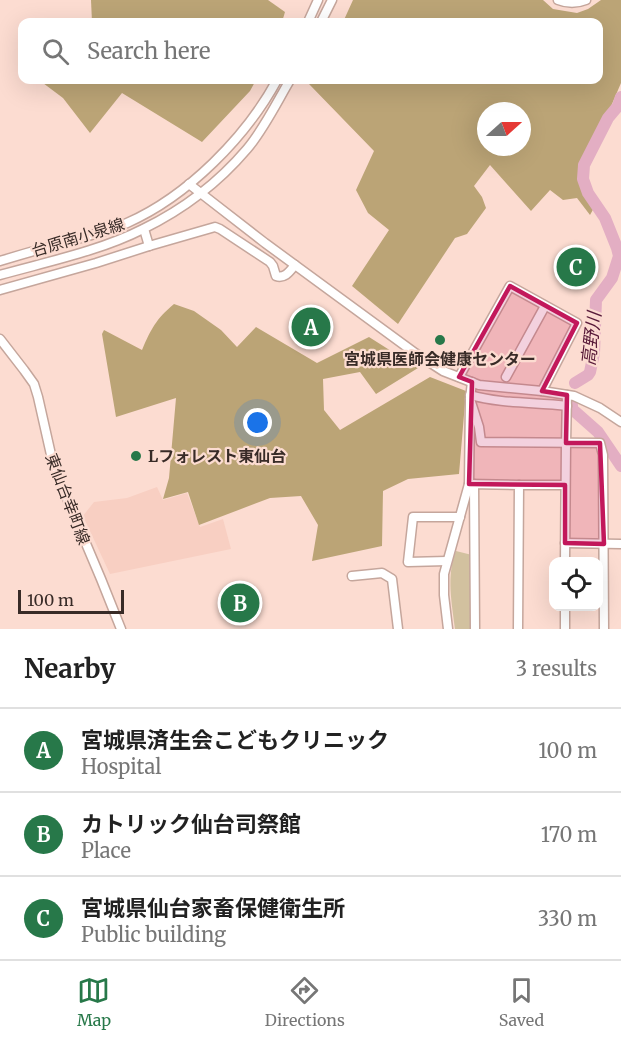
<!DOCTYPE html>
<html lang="en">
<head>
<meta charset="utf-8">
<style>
  body { margin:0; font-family:Merriweather,"Noto Sans JP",serif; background:#f6f6f6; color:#222 }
  .controls { position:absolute; right:18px; bottom:18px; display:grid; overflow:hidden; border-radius:12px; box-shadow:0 6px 24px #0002 }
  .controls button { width:54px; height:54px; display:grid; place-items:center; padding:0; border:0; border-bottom:2px solid #e0e0e0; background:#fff; color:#222; font:30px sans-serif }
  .compass { position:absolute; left:477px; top:102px; width:54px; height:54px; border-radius:50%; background:#fff; box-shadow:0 6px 24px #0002; rotate:69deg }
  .scale { position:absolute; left:18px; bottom:15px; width:106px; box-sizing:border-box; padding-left:6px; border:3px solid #382b27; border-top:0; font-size:16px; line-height:21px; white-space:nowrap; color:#382b27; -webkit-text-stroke:4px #fcdcd1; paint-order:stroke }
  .you { position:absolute; left:258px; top:423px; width:21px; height:21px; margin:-15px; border:4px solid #fff; border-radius:50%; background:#1a73e8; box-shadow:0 0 0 9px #1a73e833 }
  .badge { display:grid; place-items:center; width:39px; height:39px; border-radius:50%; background:#277849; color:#fff; font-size:20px; font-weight:700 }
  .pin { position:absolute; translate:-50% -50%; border:3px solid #fff; box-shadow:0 2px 6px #0006 }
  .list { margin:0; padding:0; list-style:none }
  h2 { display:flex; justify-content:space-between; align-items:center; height:78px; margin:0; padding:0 24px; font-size:26px }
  h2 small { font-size:20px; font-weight:400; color:#767676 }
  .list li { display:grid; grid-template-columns:39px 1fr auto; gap:18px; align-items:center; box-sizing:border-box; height:84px; padding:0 24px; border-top:2px solid #e0e0e0 }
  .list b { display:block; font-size:22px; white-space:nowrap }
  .list p { margin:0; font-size:20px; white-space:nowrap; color:#767676 }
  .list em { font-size:20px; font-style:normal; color:#767676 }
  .icon { flex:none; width:33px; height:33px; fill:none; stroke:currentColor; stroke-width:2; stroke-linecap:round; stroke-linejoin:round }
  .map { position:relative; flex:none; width:621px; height:629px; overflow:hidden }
  .search { position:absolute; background:#fff; box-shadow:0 6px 24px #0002; left:18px; right:18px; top:18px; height:66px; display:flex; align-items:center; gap:15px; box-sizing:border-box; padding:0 21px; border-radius:12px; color:#767676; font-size:22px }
  .sheet { height:330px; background:#fff }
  nav { display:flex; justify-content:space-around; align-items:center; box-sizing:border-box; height:84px; border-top:2px solid #e0e0e0; background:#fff; font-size:16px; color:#767676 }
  nav a { display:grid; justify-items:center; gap:3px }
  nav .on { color:#277849 }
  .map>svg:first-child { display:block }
  .built { fill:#f8cfc2 }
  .green { fill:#d2c19f }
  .forest { fill:#bba476; fill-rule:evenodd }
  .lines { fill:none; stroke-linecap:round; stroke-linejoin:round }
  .river { stroke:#e3aec3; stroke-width:12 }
  .minor-casing { stroke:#c5a69c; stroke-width:11 }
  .minor { stroke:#fff; stroke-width:8 }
  .marked { fill:#c2185b; fill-opacity:0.2; stroke:#c2185b; stroke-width:4.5; stroke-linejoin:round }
  .poi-dot { fill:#277849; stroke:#fcdcd1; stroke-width:2 }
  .labels { text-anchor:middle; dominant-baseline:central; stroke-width:4.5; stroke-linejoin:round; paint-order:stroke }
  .street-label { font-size:16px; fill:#382b27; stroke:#fcdcd1 }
  .poi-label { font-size:16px; font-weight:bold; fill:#382b27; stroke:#fcdcd1 }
  .water-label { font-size:18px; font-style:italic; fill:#581a39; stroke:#fcdcd1 }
</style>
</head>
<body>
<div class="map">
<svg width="621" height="629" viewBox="0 0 621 629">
  <rect width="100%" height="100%" fill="#fcdcd1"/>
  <polygon class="built" points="157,487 163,500 187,493 200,527 223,519 231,549 110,574 83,516 94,502 127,498"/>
  <path class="green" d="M456 551 472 555V629H455C452 603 446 576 456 551Z"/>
  <g class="forest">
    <polygon points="91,0 268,0 285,12 282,22 92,22"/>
    <path d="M353 0H543L553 9 577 13 588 9 601 0H621V83L606 118 582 166 581 180 585 192 595 206 590 215 577 198 563 200 550 190 531 211 490 165 474 186 482 197 486 208 467 234 455 238 398 324 352 286 389 230 368 213 356 190 374 151 309 84 311 80H598V22H343ZM486 111H522V147H486Z"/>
    <polygon points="39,80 256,80 250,91 202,142 122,93 90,133 63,98"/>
    <path d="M174 304 194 311 221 330 237 347 256 327 317 363 369 337 418 368 376 394 360 372 323 379 324 410 340 430 430 377 466 391 459 474 408 479 383 491 382 546 312 561 318 525 301 496 270 498 199 525 188 492 163 499 169 478 176 398 116 417 102 334 104 330 142 350C151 329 156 319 174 304Z"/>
  </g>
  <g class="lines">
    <g class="river">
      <polyline points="575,383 588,375 590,372 594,353 596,300 612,278 619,256 617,248 605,218 588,193 583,179 584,165 608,118 618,106 621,97"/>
      <polyline points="572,405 572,409 598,432 621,466"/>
    </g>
    <g class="minor-casing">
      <g id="minor">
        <path d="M558 0C568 4 576 4 586 0"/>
        <polyline points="308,22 318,0"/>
        <polyline points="321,22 332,0"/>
        <polyline points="189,184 265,243 415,353 443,371 479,385 542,391 574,396 600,408 621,422"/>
        <path d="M149 246 215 227 220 229 270 262 273 266 276 276C285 279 290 271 295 265"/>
        <path d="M0 261C23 254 47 247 71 241 90 235 109 231 127 223 188 196 246 137 277 80"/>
        <path d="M0 275C46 262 100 251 143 229 182 210 219 182 247 149 264 129 277 102 290 80"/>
        <polyline points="0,290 96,263 149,246 144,229"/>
        <polyline points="0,339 24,370 34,384 38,397 54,468 101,579 121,629"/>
        <polyline points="459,377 510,286 577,323 542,391"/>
        <polyline points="506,377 545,306"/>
        <path d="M470 395C502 404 535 402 567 406"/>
        <polyline points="470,399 479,427 481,442 600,443 603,455 604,629"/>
        <polyline points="469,484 470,399 472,382"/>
        <polyline points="474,484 475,629"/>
        <polyline points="519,485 565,485"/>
        <polyline points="565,543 621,544"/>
        <polyline points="447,561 408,562 413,517 460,517"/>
        <polyline points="565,562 566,443 567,395"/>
        <polyline points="352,576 382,573 392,579 398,629"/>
        <polyline points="448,629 444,595 444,574 469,484 519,485 518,629"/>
        <polyline points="565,629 565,606"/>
      </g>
    </g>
    <use href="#minor" class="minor"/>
  </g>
  <path class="marked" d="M510 286 577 323 542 391 567 395 566 443H600L604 544 565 543V485L469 484 472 382 459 377Z"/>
  <g class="poi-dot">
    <circle cx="440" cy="340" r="6"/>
    <circle cx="136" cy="456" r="6"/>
  </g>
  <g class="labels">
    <g class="street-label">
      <text transform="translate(78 237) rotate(-17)">台原南小泉線</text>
      <text transform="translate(68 499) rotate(69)">東仙台幸町線</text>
    </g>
    <g class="poi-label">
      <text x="440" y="359">宮城県医師会健康センター</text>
      <text x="148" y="456" text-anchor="start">Lフォレスト東仙台</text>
    </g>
    <g class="water-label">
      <text transform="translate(591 339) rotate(-83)">高野川</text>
    </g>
  </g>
</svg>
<div class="controls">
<button><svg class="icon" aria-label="locate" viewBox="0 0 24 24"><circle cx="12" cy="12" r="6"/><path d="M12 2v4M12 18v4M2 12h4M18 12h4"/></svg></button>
</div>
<svg class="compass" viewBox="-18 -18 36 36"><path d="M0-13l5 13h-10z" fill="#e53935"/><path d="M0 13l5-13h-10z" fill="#767676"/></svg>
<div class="scale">100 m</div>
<div class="you"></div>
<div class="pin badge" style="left:311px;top:327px">A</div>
<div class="pin badge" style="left:240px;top:603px">B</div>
<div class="pin badge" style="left:576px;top:267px">C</div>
<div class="search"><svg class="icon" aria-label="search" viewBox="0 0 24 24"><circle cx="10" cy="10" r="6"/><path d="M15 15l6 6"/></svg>Search here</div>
</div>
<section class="sheet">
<h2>Nearby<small>3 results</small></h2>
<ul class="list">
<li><span class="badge">A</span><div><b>宮城県済生会こどもクリニック</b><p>Hospital</p></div><em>100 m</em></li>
<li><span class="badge">B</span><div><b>カトリック仙台司祭館</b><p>Place</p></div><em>170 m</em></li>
<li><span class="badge">C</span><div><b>宮城県仙台家畜保健衛生所</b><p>Public building</p></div><em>330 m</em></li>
</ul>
</section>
<nav>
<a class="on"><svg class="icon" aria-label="map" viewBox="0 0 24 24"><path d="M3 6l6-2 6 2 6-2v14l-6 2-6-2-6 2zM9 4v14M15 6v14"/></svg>Map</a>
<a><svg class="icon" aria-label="directions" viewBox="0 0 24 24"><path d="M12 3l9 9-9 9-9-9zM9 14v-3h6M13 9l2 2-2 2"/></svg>Directions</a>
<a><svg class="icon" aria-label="saved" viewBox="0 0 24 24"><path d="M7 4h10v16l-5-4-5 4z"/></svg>Saved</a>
</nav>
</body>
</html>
